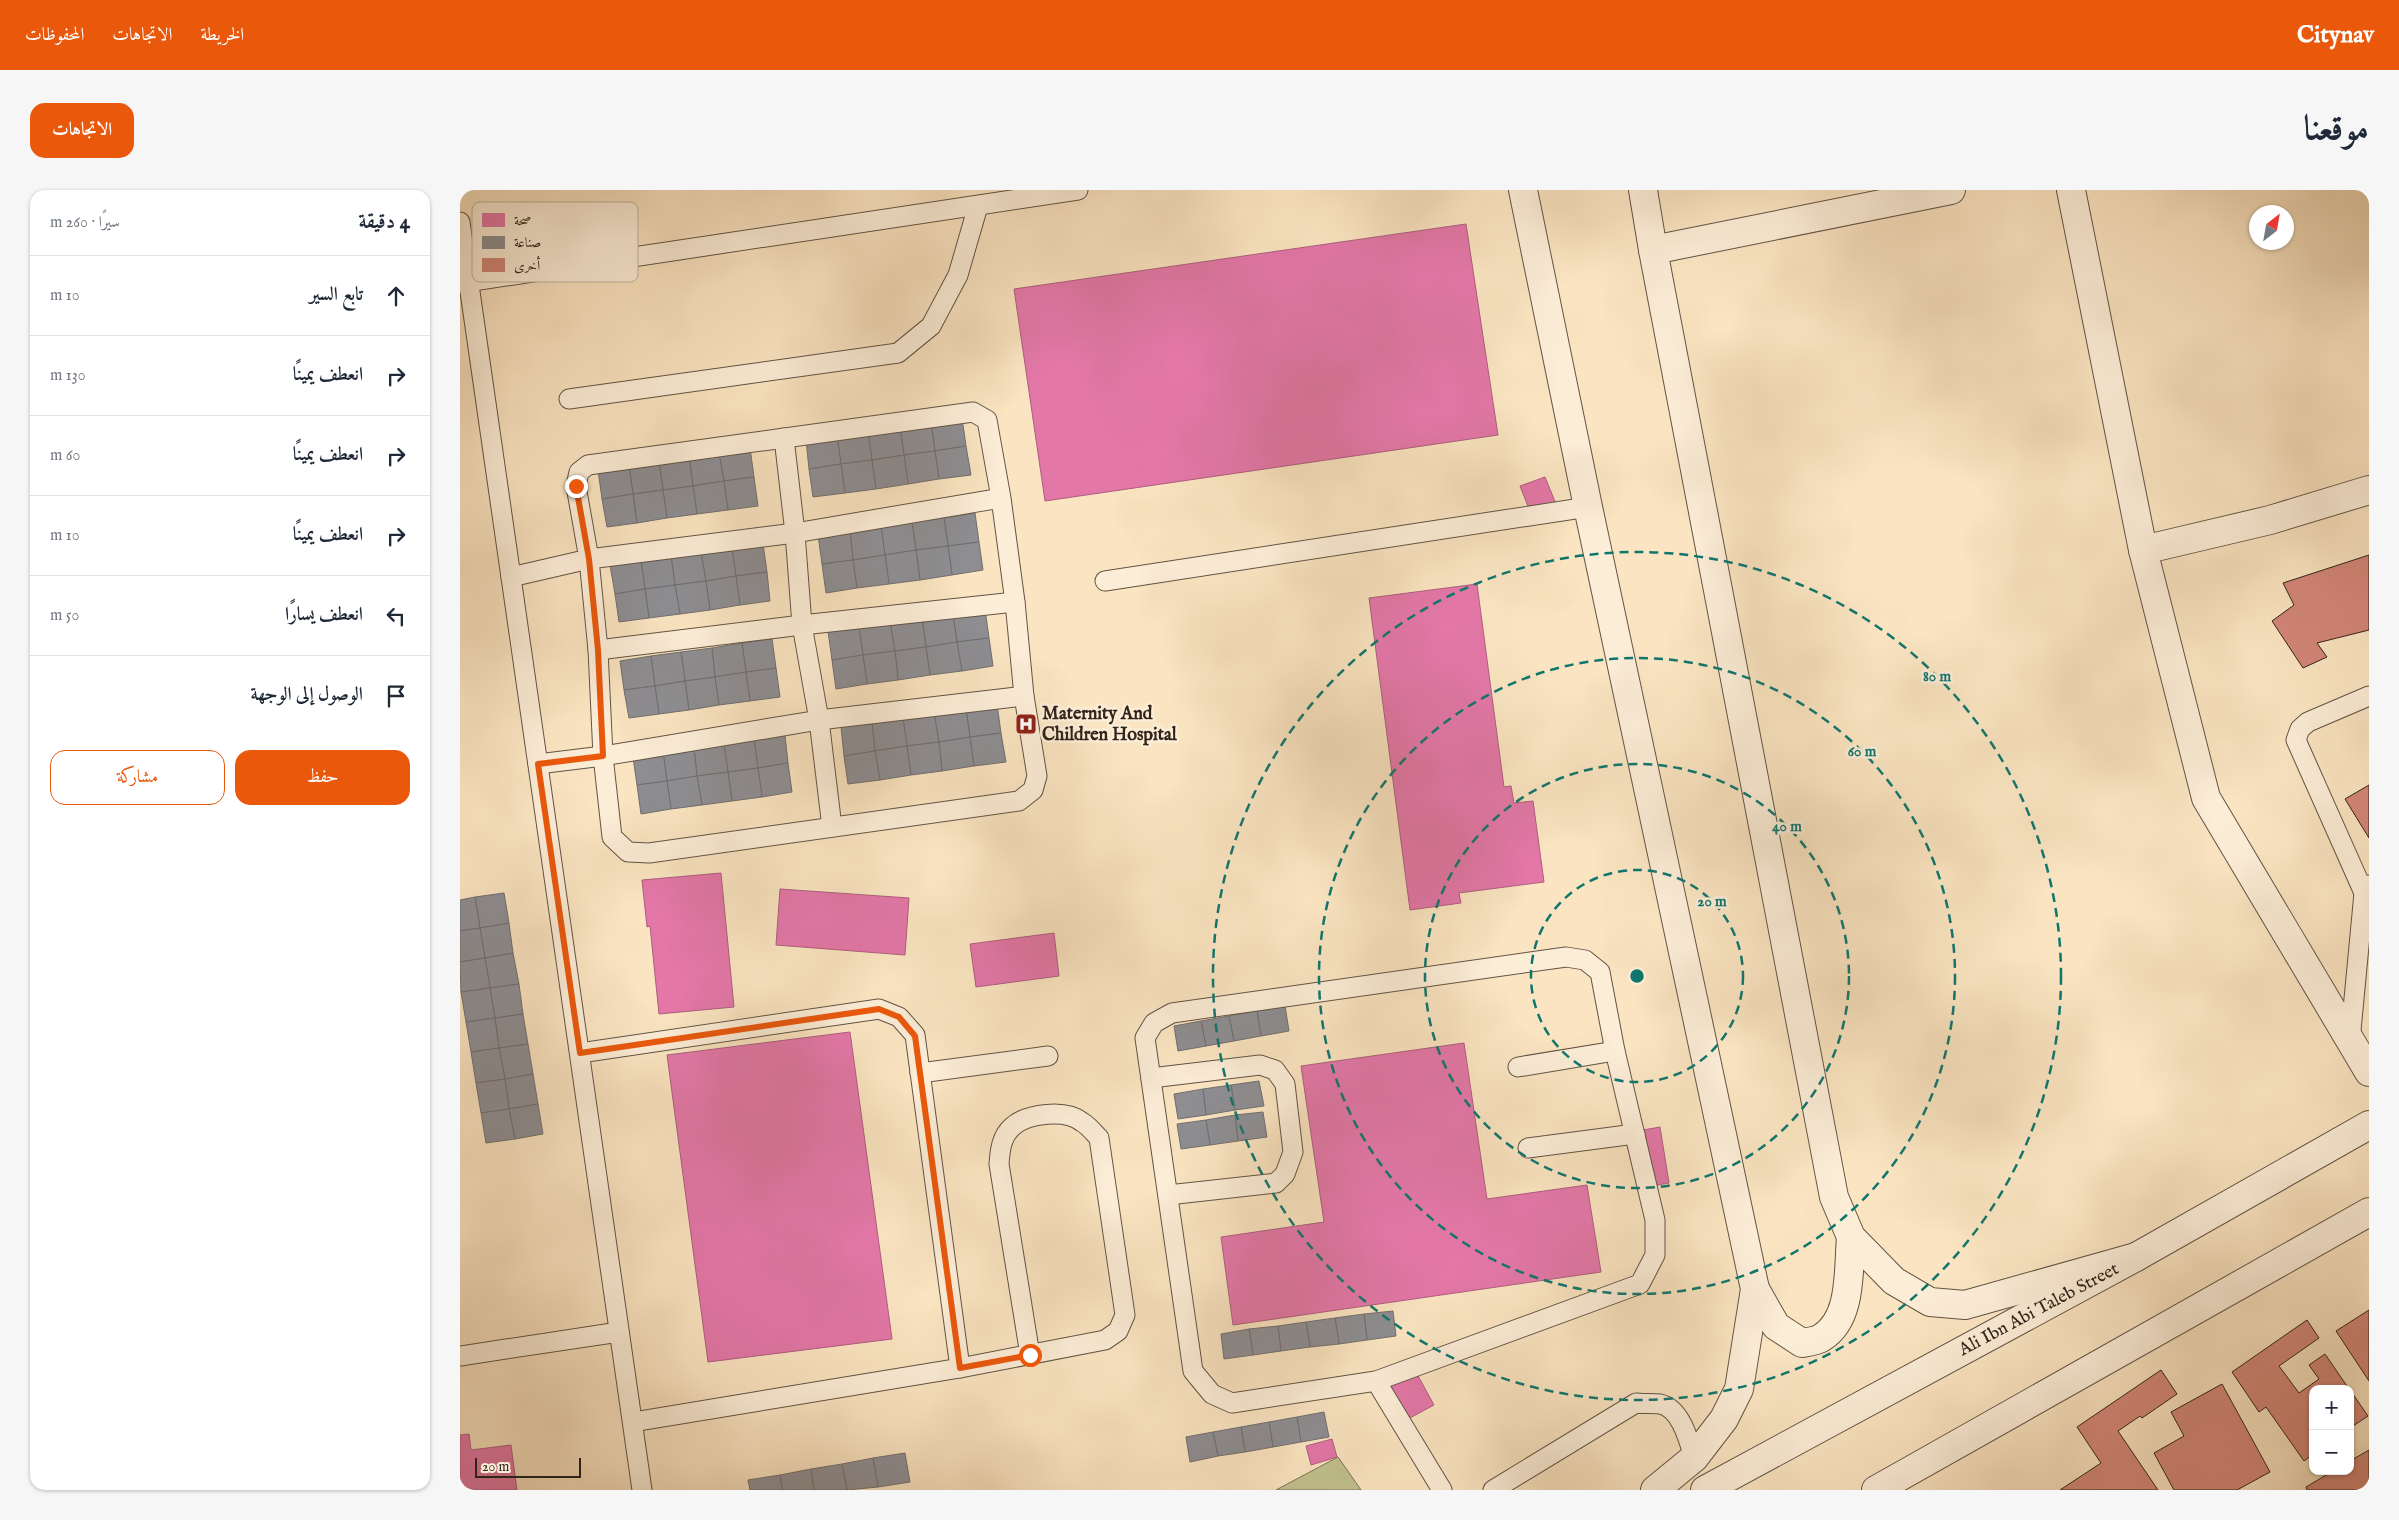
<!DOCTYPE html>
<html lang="ar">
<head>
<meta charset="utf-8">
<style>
  body { margin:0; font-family:"IM FELL English",Amiri,serif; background:#f6f6f7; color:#1f2937; direction:rtl }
  .controls { position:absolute; right:15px; bottom:15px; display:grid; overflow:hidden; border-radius:10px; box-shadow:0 1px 4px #0004 }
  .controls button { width:45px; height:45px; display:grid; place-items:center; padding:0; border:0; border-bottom:1px solid #e0e1e3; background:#fff; color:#1f2937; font:25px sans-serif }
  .compass { position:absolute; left:1789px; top:15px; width:45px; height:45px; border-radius:50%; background:#fff; box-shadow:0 1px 4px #0004; rotate:31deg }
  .scale { position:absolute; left:15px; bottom:12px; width:106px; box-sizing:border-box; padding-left:5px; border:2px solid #30241b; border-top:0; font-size:14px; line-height:18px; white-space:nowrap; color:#30241b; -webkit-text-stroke:4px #fcedd7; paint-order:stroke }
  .stop { position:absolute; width:15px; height:15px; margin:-11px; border:4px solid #ea580c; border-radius:50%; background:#fff }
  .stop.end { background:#ea580c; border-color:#fff; box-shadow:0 1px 5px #0008 }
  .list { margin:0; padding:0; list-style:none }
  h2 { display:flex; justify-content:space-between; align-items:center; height:65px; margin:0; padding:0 20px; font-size:21px }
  h2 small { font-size:16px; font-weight:400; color:#747a83 }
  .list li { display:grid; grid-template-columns:32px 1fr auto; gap:15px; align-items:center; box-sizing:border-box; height:80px; padding:0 20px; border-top:1px solid #e0e1e3 }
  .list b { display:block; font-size:19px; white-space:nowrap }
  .list em { font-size:16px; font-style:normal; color:#747a83 }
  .actions { display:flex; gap:10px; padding:15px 20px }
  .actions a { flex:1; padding:11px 0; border:1px solid #ea580c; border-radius:15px; text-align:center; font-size:18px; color:#ea580c }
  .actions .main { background:#ea580c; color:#fff }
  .icon { flex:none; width:28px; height:28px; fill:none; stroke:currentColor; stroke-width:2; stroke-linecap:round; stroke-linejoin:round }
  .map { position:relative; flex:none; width:1909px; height:1300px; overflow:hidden; direction:ltr; border-radius:15px }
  header { display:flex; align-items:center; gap:30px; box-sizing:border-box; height:70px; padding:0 25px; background:#ea580c; color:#fff }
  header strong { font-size:24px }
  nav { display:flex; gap:28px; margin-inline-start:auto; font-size:18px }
  .intro { display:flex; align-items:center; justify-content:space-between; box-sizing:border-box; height:120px; padding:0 30px }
  h1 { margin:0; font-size:35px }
  .button { padding:12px 22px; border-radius:15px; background:#ea580c; color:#fff; font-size:18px; font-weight:700 }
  main { display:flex; gap:30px; padding:0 30px }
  aside { flex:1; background:#fff; border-radius:15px; box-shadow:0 1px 4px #0004 }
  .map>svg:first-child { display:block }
  .green { fill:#c2c290; stroke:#797356 }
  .health { fill:#e377a8; stroke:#ad5e7e }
  .industry { fill:#8d8d92; stroke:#716e6e }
  .building { fill:#d28678; stroke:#30241b }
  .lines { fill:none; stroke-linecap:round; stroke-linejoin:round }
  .service-casing { stroke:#625444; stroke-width:21 }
  .minor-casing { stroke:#625444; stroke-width:30 }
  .tertiary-casing { stroke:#625444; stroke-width:30 }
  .service { stroke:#fcedd7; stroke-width:19 }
  .minor { stroke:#fcedd7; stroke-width:28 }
  .tertiary { stroke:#fcedd7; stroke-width:28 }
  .route { stroke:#ea580c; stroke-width:6 }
  .ring { fill:none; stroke:#0f766e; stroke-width:2.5; stroke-dasharray:9 6 }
  .labels { text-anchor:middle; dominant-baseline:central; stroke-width:5; stroke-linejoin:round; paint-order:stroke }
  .poi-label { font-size:18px; font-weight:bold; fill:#30241b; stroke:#fcedd7; text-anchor:start }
  .street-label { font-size:18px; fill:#30241b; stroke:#fcedd7 }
  .key { fill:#fcedd7; stroke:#bfb19f; stroke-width:1 }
  .key-label { font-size:14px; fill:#30241b }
  .centre { fill:#0f766e; stroke:#fcedd7; stroke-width:2.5 }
  .ring-label { font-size:15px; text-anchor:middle; font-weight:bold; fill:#0f766e; stroke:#fcedd7; stroke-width:5; stroke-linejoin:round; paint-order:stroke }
</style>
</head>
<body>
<header>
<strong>Citynav</strong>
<nav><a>الخريطة</a><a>الاتجاهات</a><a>المحفوظات</a></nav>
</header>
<div class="intro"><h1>موقعنا</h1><a class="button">الاتجاهات</a></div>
<main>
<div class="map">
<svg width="1909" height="1300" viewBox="0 0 1909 1300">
  <rect width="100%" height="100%" fill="#fae4c1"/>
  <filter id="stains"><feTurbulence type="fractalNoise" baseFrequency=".004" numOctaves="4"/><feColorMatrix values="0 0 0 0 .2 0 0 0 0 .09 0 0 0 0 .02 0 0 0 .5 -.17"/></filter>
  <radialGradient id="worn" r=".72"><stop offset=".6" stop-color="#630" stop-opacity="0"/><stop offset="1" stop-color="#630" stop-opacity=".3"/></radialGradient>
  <polygon class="green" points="878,1267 901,1300 816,1300"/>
  <g class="health">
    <polygon points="1006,34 1038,245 585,311 554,99"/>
    <polygon points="1085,287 1096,314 1071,324 1060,296"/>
    <polygon points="1017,394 1044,597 1051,596 1054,613 1073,611 1084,692 999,703 1001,713 950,720 909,408"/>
    <polygon points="261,683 274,817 199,824 190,736 187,737 182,690"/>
    <polygon points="320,699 449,708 445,765 316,755"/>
    <polygon points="594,743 599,786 516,797 510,754"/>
    <polygon points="390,842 432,1149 248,1172 207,865"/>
    <polygon points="1004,853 1027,1009 1127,995 1141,1082 773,1135 761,1047 864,1032 841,876"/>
    <polygon points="1200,937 1209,993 1192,996 1183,940"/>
    <polygon points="956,1182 974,1215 946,1230 928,1198"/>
    <polygon points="9,1244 11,1260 51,1255 57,1300 0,1300 0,1245"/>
    <polygon points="872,1249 877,1267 851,1275 846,1256"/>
  </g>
  <g class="industry">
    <polygon points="502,228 506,256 475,261 471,232"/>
    <polygon points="471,232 475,261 444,265 440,237"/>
    <polygon points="440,237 444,265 412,270 408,241"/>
    <polygon points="408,241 412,270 381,274 377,246"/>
    <polygon points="377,246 381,274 349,279 346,250"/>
    <polygon points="506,256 511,285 479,289 475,261"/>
    <polygon points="290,258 294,287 264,291 259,263"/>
    <polygon points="475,261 479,289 448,294 444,265"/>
    <polygon points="259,263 264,291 233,296 229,266"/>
    <polygon points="444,265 448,294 416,299 412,270"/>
    <polygon points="229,266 233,296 203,300 199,271"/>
    <polygon points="412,270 416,299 385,303 381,274"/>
    <polygon points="199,271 203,300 173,304 169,275"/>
    <polygon points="381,274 385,303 353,307 349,279"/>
    <polygon points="169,275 173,304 142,309 138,280"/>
    <polygon points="294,287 298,316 268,320 264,291"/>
    <polygon points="264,291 268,320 237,324 233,296"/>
    <polygon points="233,296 237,324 207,328 203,300"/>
    <polygon points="203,300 207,328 177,333 173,304"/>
    <polygon points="173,304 177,333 147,337 142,309"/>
    <polygon points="515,323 519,352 488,356 484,328"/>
    <polygon points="484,328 488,356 456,360 452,332"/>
    <polygon points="452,332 456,360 425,365 421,336"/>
    <polygon points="421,336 425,365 393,370 390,341"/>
    <polygon points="390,341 393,370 362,374 358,345"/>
    <polygon points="519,352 523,380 492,385 488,356"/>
    <polygon points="303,354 307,382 276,386 272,358"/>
    <polygon points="488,356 492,385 460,390 456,360"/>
    <polygon points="272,358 276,386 246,391 241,362"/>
    <polygon points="456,360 460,390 429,394 425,365"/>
    <polygon points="241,362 246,391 215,395 211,366"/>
    <polygon points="425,365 429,394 397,398 393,370"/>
    <polygon points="211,366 215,395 185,399 181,371"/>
    <polygon points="393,370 397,398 366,403 362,374"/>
    <polygon points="181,371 185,399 155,404 150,375"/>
    <polygon points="307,382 310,411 280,415 276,386"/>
    <polygon points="276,386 280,415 250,420 246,391"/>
    <polygon points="246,391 250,420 220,424 215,395"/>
    <polygon points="215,395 220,424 189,428 185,399"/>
    <polygon points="185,399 189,428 159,432 155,404"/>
    <polygon points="525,419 529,448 497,452 493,424"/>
    <polygon points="493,424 497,452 466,457 462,428"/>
    <polygon points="462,428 466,457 435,461 430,432"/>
    <polygon points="430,432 435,461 403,465 399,437"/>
    <polygon points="399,437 403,465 372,470 368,441"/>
    <polygon points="529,448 533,476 502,481 497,452"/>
    <polygon points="312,449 316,478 286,482 282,453"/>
    <polygon points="497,452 502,481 470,485 466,457"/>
    <polygon points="282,453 286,482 255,487 252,458"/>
    <polygon points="466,457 470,485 438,490 435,461"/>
    <polygon points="252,458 255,487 225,491 221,462"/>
    <polygon points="435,461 438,490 407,494 403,465"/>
    <polygon points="221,462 225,491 195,496 191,466"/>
    <polygon points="403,465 407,494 376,499 372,470"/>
    <polygon points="191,466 195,496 164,500 160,471"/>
    <polygon points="316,478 320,507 290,511 286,482"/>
    <polygon points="286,482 290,511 259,515 255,487"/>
    <polygon points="255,487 259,515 229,520 225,491"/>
    <polygon points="225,491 229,520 199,524 195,496"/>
    <polygon points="195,496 199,524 169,528 164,500"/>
    <polygon points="537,514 541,543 510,547 506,519"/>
    <polygon points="506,519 510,547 479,552 474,523"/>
    <polygon points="474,523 479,552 447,556 443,528"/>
    <polygon points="443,528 447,556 415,561 412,532"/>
    <polygon points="412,532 415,561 384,566 381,537"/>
    <polygon points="541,543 546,572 514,576 510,547"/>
    <polygon points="325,545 328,573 298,578 294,549"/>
    <polygon points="510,547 514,576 482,581 479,552"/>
    <polygon points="294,549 298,578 268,582 264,554"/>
    <polygon points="479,552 482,581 451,585 447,556"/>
    <polygon points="264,554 268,582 237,586 234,558"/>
    <polygon points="447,556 451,585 420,590 415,561"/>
    <polygon points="234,558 237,586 207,591 203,562"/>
    <polygon points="415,561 420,590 388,594 384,566"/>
    <polygon points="203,562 207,591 177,595 173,567"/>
    <polygon points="328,573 332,602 302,607 298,578"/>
    <polygon points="298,578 302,607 272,611 268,582"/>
    <polygon points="268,582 272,611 242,615 237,586"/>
    <polygon points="237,586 242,615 211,619 207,591"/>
    <polygon points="207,591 211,619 181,624 177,595"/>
    <polygon points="44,703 49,733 20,738 15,707"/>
    <polygon points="15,707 20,738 0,741 0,710"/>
    <polygon points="49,733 53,763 25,768 20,738"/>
    <polygon points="20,738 25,768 0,772 0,741"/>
    <polygon points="53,763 59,794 30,798 25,768"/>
    <polygon points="25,768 30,798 1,802 0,772"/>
    <polygon points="59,794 63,824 35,828 30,798"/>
    <polygon points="30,798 35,828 6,832 1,802"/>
    <polygon points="825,816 829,841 801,846 797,821"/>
    <polygon points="797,821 801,846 774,851 769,826"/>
    <polygon points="63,824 68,854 39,858 35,828"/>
    <polygon points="769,826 774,851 746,856 741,831"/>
    <polygon points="35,828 39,858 11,862 6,832"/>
    <polygon points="741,831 746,856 718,861 714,836"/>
    <polygon points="68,854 73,884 45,889 39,858"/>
    <polygon points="39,858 45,889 16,893 11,862"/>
    <polygon points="73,884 78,914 49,919 45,889"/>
    <polygon points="45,889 49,919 21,923 16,893"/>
    <polygon points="799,891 804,916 775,920 771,895"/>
    <polygon points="771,895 775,920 746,925 743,899"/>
    <polygon points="743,899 746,925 718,929 714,904"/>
    <polygon points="78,914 83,944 55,949 49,919"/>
    <polygon points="49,919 55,949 26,953 21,923"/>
    <polygon points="803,922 807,947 778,951 775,925"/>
    <polygon points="775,925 778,951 750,955 746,930"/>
    <polygon points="746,930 750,955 721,959 717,934"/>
    <polygon points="933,1121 936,1146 907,1150 904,1124"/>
    <polygon points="904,1124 907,1150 879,1154 875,1128"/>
    <polygon points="875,1128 879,1154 850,1157 846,1132"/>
    <polygon points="846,1132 850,1157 821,1161 818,1136"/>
    <polygon points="818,1136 821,1161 793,1165 789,1139"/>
    <polygon points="789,1139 793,1165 764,1169 761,1144"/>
    <polygon points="864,1222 869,1247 841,1252 837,1227"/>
    <polygon points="837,1227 841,1252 813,1257 809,1232"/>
    <polygon points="809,1232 813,1257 785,1262 781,1237"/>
    <polygon points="781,1237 785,1262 758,1266 753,1242"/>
    <polygon points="753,1242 758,1266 730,1272 726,1247"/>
    <polygon points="445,1263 450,1292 418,1297 413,1268"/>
    <polygon points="413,1268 418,1297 387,1300 382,1274"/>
    <polygon points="382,1274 387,1300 354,1300 351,1279"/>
    <polygon points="351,1279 354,1300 322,1300 320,1285"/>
    <polygon points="320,1285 322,1300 290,1300 288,1290"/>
  </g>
  <g class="building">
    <polygon points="1909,365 1909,440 1857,453 1867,467 1843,478 1812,431 1834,415 1823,393"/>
    <polygon points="1909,595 1909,648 1885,609"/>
    <polygon points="1909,1120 1909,1191 1876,1141"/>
    <polygon points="1847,1130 1859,1148 1819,1176 1839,1203 1859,1189 1849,1175 1865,1164 1889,1199 1853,1199 1853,1264 1844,1271 1806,1217 1799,1222 1772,1182"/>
    <polygon points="1701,1180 1717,1204 1682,1228 1680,1226 1658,1241 1698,1300 1600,1300 1641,1273 1617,1237"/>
    <polygon points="1762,1194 1810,1282 1777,1300 1714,1300 1694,1263 1724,1246 1711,1222"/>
    <polygon points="1890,1200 1908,1226 1890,1238"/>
    <polygon points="1909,1260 1909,1300 1847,1300 1846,1297 1873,1281 1890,1281 1890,1271"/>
  </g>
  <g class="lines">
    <g class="service-casing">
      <g id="service">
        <polyline points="0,32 182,1300"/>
        <polyline points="0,93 618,0"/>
        <polyline points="109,209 438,163 471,136 498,85 518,16"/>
        <polyline points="324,248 335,343 342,435 359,530 372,637"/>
        <polyline points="51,387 129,369 335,343 541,308 555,412 564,506 577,586 573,600 559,611 189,663 168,662 152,647 143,566 138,460 129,369 116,296 119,282 128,275 513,222 527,230 541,308"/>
        <polyline points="645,391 1128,317"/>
        <polyline points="138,460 342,435 555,412"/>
        <polyline points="78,574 143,566 359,530 564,506"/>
        <polyline points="1904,703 1836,550 1840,539 1848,532 1909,506"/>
        <polyline points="1890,851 1904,703 1909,695"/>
        <polyline points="120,863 419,819 439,827 455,845 500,1178"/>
        <polyline points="1058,877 1155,861"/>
        <polyline points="460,883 588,866"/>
        <polyline points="691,888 800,875 815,880 825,894 833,962 825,984 816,993 708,1005"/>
        <polyline points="1068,958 1175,944"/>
        <polyline points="0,1166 159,1142"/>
        <polyline points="916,1191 1180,1094 1195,1065 1195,1030 1155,861 1140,782 1125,770 1106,767 712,823 694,833 685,848 733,1181 752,1204 772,1213 916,1191 982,1300"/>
        <path d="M173 1232 500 1178 645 1150 658 1141 665 1125 639 948C634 943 629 936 622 932 606 919 567 923 552 937 541 947 540 961 539 974L570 1165"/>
        <path d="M1033 1300 1176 1213C1184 1214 1192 1213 1200 1214 1221 1218 1229 1251 1234 1268"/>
      </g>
    </g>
    <g class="minor-casing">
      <g id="minor">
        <polyline points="1611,0 1683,360 1746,608 1909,882"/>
        <polyline points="1193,60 1491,0"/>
        <polyline points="1683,360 1810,330 1909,300"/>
      </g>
    </g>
    <g class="tertiary-casing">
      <g id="tertiary">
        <polyline points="1063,0 1128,317 1295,1099 1279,1199 1264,1229 1234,1268 1195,1300"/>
        <polyline points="1183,0 1193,60 1374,1007 1391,1047 1434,1091 1470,1112 1505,1115 1676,1067"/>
        <path d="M1295 1099 1316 1136 1342 1153C1348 1152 1356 1151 1361 1148 1393 1129 1388 1079 1391 1047"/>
        <polyline points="1245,1300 1676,1067 1909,935"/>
        <polyline points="1416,1300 1909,1022"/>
      </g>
    </g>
    <use href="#service" class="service"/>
    <use href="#minor" class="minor"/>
    <use href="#tertiary" class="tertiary"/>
  </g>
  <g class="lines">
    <polyline class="route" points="116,296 129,369 138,460 143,566 78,574 120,863 419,819 439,827 455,846 500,1178 570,1165"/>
  </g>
  <g class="ring">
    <circle cx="1177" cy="786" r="106"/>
    <circle cx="1177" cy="786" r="212"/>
    <circle cx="1177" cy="786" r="318"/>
    <circle cx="1177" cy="786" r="424"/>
  </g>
  <defs>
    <g id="hospital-square" transform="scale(1.125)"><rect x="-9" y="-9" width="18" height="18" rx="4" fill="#8f2418" stroke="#fcedd7"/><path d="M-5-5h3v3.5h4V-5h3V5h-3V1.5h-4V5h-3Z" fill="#fff"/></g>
  </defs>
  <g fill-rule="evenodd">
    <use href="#hospital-square" x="566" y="534"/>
  </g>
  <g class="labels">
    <g class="poi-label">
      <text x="582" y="524">Maternity And<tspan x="582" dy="21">Children Hospital</tspan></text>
    </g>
    <g class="street-label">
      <text transform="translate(1579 1120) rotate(-28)">Ali Ibn Abi Taleb Street</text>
    </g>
  </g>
  <rect x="12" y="12" width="166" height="80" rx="8" class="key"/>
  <rect x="22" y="23" width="23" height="14" fill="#e377a8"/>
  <rect x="22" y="46" width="23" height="13" fill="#8d8d92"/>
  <rect x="22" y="68" width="23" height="14" fill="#d28678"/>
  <g class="key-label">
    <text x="54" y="35">صحة</text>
    <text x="54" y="57">صناعة</text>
    <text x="54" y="80">أخرى</text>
  </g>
  <circle cx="1177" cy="786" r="8" class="centre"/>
  <g class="ring-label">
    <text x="1477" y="491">80 m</text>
    <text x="1402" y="566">60 m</text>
    <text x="1327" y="641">40 m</text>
    <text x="1252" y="716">20 m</text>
  </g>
  <rect width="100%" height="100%" filter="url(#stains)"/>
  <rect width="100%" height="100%" fill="url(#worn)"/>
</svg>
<div class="controls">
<button>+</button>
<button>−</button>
</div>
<svg class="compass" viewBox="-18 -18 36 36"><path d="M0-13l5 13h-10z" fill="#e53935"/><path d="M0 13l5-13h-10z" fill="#747a83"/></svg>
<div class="scale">20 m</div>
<div class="stop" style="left:570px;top:1165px"></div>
<div class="stop end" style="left:116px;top:296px"></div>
</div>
<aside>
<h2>4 دقيقة<small>سيرًا · 260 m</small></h2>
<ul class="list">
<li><svg class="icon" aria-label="ahead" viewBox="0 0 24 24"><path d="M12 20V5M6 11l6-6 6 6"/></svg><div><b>تابع السير</b></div><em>10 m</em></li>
<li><svg class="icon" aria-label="right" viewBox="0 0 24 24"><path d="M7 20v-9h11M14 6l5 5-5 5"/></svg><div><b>انعطف يمينًا</b></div><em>130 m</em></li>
<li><svg class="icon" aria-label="right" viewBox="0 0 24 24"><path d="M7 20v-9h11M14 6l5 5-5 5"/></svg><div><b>انعطف يمينًا</b></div><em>60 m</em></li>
<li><svg class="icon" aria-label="right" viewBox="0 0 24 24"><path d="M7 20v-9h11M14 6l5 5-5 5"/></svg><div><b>انعطف يمينًا</b></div><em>10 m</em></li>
<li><svg class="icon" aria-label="left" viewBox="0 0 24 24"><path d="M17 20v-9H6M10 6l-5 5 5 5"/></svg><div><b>انعطف يسارًا</b></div><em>50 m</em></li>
<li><svg class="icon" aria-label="arrive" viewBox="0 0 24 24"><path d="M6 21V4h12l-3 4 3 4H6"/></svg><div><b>الوصول إلى الوجهة</b></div></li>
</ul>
<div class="actions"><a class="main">حفظ</a><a>مشاركة</a></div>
</aside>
</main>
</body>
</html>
